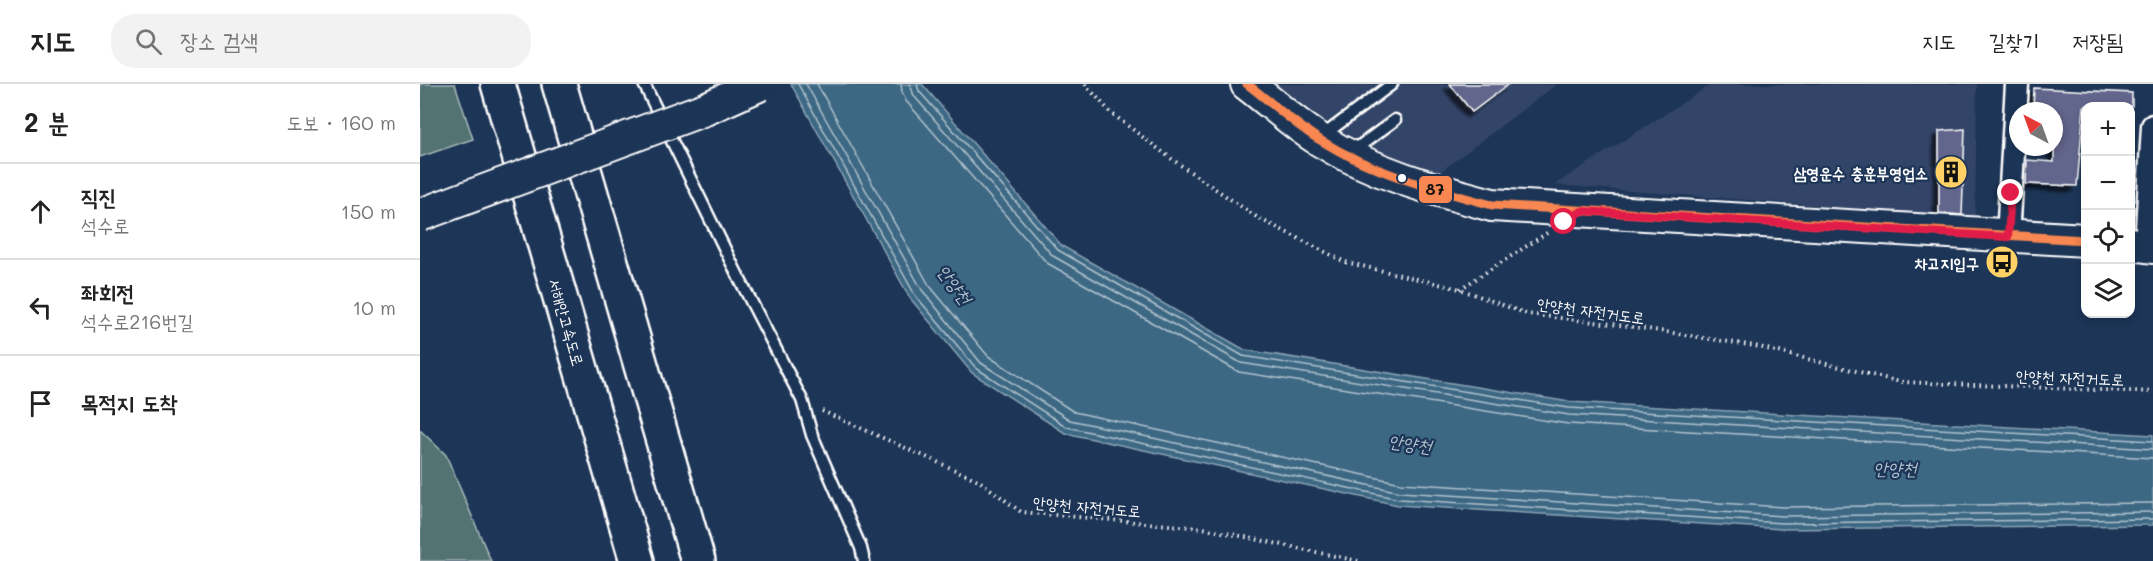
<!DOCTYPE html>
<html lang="ko">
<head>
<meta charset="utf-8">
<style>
  body { margin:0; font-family:Mali,"Poor Story",sans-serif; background:#f2f2f2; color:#222 }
  .controls { position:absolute; right:18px; top:18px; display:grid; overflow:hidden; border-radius:12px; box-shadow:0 3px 9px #0003 }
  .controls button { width:54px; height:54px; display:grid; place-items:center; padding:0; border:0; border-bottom:2px solid #e0e0e0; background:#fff; color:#222; font:30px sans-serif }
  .compass { position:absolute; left:1589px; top:18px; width:54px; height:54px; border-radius:50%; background:#fff; box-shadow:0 3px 9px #0003; rotate:319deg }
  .stop { position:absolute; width:18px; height:18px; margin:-14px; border:4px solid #e11d48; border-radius:50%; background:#fff }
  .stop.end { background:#e11d48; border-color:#fff; box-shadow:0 2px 6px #0008 }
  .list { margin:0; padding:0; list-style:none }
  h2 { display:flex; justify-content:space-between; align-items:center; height:78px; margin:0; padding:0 24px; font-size:26px }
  h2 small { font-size:20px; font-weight:400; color:#767676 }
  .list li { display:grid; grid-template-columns:39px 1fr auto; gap:18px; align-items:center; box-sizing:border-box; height:96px; padding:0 24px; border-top:2px solid #e0e0e0 }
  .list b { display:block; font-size:22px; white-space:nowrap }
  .list p { margin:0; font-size:20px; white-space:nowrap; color:#767676 }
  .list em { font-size:20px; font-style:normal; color:#767676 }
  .icon { flex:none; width:33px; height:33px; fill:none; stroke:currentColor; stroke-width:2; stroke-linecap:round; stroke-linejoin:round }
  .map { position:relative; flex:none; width:1733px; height:477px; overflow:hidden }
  header { display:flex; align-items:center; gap:36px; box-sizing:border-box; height:84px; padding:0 30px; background:#fff; border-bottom:2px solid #e0e0e0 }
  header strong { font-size:28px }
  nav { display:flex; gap:33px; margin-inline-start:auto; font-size:21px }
  .search { width:420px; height:54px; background:#f2f2f2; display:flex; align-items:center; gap:15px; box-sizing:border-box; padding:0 21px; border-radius:24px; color:#767676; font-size:22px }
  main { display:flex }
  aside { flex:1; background:#fff }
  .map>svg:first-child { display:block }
  .built { fill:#324467 }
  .green { fill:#537373; stroke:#a9b9b9; stroke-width:1.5 }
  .water { fill:#3d6884; stroke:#8ba4b5; stroke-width:1.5 }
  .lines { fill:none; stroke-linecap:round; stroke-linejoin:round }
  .shore { stroke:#b1c3ce; stroke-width:1.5 }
  .building { fill:#63668c; stroke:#fff; stroke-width:1.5; filter:url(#shadow) }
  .lane-casing { stroke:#fff; stroke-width:15 }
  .street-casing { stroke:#fff; stroke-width:27 }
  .secondary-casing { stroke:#fff; stroke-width:36 }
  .highway-casing { stroke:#fff; stroke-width:38 }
  .path { stroke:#fff; stroke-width:4; stroke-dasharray:1.5 4.5; stroke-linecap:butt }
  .lane { stroke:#1d3557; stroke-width:10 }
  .street { stroke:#1d3557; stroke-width:22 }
  .secondary { stroke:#1d3557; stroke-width:32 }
  .highway { stroke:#1d3557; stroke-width:33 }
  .secondary-bridge-casing { stroke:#fff; stroke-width:36; stroke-linecap:butt }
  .secondary-bridge { stroke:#1d3557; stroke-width:32 }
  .bus-1-casing { stroke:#1d3557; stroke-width:14 }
  .bus-1 { stroke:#f88751; stroke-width:9 }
  .route { stroke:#e11d48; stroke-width:8 }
  .bus-dot { fill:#fff; stroke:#1d3557; stroke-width:2 }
  .labels { text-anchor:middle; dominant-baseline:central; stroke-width:4.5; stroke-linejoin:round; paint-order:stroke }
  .poi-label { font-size:16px; font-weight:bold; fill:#fff; stroke:#1d3557; text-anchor:end }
  .street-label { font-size:16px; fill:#fff; stroke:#1d3557 }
  .water-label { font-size:18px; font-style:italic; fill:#b1c3ce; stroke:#1d3557 }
  .line-badge { stroke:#1d3557; stroke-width:2 }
  .pale-badge-label { font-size:16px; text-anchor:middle; font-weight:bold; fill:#111 }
</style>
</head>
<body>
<header>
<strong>지도</strong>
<div class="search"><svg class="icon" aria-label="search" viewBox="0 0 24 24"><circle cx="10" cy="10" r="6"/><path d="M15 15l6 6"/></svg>장소 검색</div>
<nav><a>지도</a><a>길찾기</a><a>저장됨</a></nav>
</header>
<main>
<aside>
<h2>2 분<small>도보 · 160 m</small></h2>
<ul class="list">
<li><svg class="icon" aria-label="ahead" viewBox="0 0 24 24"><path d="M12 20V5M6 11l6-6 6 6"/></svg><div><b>직진</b><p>석수로</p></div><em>150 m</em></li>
<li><svg class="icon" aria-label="left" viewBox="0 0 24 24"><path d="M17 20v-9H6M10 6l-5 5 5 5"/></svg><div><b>좌회전</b><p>석수로216번길</p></div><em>10 m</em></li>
<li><svg class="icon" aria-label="arrive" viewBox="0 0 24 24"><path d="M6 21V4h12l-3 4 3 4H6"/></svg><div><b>목적지 도착</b></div></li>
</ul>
</aside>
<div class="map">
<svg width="1733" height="477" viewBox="0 0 1733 477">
  <defs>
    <filter id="shadow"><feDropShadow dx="-5.5" dy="5.5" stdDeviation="1.5" flood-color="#0009"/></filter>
  </defs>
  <rect width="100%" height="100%" fill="#1d3557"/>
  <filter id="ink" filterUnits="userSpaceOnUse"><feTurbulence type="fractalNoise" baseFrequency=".0167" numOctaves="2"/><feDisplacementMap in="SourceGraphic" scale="12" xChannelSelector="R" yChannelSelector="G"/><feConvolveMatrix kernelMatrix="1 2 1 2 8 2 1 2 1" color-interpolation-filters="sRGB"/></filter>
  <g filter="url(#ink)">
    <g class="built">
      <polygon points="839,0 1137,0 1008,97 971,83"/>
      <polygon points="1292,0 1557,0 1555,134 1134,101"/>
    </g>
    <g class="green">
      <polygon points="0,0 35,0 53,55 0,73"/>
      <polygon points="0,346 26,371 71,477 0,477"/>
    </g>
    <polygon class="water" points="371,0 502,0 642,162 825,266 1150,318 1733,351 1733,441 1362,445 978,421 645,349 552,289 490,214"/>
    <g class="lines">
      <g class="shore">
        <polyline points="378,0 495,211 556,284 647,343 979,415 1362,439 1733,435"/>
        <polyline points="386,0 502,206 561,279 650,336 980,408 1363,432 1733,428"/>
        <polyline points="397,0 509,201 568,272 654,328 981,399 1363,423 1733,419"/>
        <polyline points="481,0 482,8 486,17 627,179 819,288 1148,340 1733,374"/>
        <polyline points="490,0 494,12 633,172 821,279 1149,331 1733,365"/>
        <polyline points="497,0 499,7 638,166 823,272 1149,324 1733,357"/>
      </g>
    </g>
    <g class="building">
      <polygon points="1030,0 1089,0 1052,28"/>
      <polygon points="1614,4 1712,9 1712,22 1664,22 1657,102 1606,100 1607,76 1634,78 1634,27 1613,27"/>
      <polygon points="1545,45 1542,131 1519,129 1519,47"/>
    </g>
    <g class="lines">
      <g class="lane-casing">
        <g id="lane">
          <polyline points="224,0 318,192 382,316 392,351 441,464 444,477"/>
          <polyline points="901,53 972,0"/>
          <polyline points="930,69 975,36"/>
        </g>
      </g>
      <g class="street-casing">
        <g id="street">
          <polyline points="1588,153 1597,0"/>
          <polyline points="1726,163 1733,42"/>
        </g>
      </g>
      <g class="secondary-casing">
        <g id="secondary">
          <path d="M827 0C851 18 874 40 900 56 953 89 1012 105 1072 121L1666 156"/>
          <polyline points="1710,160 1733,163"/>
        </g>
      </g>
      <g class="highway-casing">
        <g id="highway">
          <polyline points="78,0 217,477"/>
          <polyline points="139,0 278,477"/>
        </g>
      </g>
      <g class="path">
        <polyline points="665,0 691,29 753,76 838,134 925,178 1040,205 1107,230 1208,242 1335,262 1480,298 1733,308"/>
        <polyline points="1040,205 1127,149"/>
        <polyline points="402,327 558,396 601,428 783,444 938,477"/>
      </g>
      <use href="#lane" class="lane"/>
      <use href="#street" class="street"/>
      <use href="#secondary" class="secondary"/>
      <use href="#highway" class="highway"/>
      <g class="secondary-bridge-casing">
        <polyline id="secondary-bridge" points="0,131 285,25 341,0"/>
      </g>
      <use href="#secondary-bridge" class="secondary-bridge"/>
      <g class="bus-1-casing">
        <path id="bus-1" d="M827 0C851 18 874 40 900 56 953 89 1012 105 1072 121L1666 156"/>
      </g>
      <use href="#bus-1" class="bus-1"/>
    </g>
  </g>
  <g class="lines" filter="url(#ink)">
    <polyline class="route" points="1144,138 1162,127 1588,153 1591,109"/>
  </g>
  <defs>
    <g id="building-disc" transform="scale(1.725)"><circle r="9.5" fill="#ffd166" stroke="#1d3557"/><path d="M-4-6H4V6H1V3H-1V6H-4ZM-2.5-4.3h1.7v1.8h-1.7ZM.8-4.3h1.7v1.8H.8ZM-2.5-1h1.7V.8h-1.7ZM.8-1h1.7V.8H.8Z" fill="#111"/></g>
    <g id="bus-disc" transform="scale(1.725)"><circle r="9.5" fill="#ffd166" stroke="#1d3557"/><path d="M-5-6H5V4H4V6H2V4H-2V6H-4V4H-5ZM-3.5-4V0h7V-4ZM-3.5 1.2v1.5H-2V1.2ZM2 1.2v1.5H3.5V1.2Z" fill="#111"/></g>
  </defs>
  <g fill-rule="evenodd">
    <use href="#building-disc" x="1531" y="88"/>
    <use href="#bus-disc" x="1582" y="178"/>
  </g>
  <circle class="bus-dot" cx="982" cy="94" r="5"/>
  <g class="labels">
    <g class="poi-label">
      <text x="1508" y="88">삼영운수 충훈부영업소</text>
      <text x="1559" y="178">차고지입구</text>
    </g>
    <g class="street-label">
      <text transform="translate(1171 226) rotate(8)">안양천 자전거도로</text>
      <text transform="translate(147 238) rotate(74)">서해안고속도로</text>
      <text transform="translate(1650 293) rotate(2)">안양천 자전거도로</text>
      <text transform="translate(667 422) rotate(5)">안양천 자전거도로</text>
    </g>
    <g class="water-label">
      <text transform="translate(535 200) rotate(53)">안양천</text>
      <text transform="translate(990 359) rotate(8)">안양천</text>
      <text x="1475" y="384">안양천</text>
    </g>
  </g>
  <rect class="line-badge" x="998" y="91" width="35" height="29" rx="6" fill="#f88751"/>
  <g class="pale-badge-label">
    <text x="1015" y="111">87</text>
  </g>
</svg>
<div class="controls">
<button>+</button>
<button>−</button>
<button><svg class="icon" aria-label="locate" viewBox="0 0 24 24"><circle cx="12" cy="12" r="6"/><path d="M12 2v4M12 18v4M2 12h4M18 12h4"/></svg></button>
<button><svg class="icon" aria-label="layers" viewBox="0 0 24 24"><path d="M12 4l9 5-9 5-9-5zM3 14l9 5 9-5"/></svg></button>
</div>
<svg class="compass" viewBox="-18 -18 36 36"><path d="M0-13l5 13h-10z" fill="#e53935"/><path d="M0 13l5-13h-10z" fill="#767676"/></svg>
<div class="stop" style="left:1144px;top:138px"></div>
<div class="stop end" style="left:1591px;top:109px"></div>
</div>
</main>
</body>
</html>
